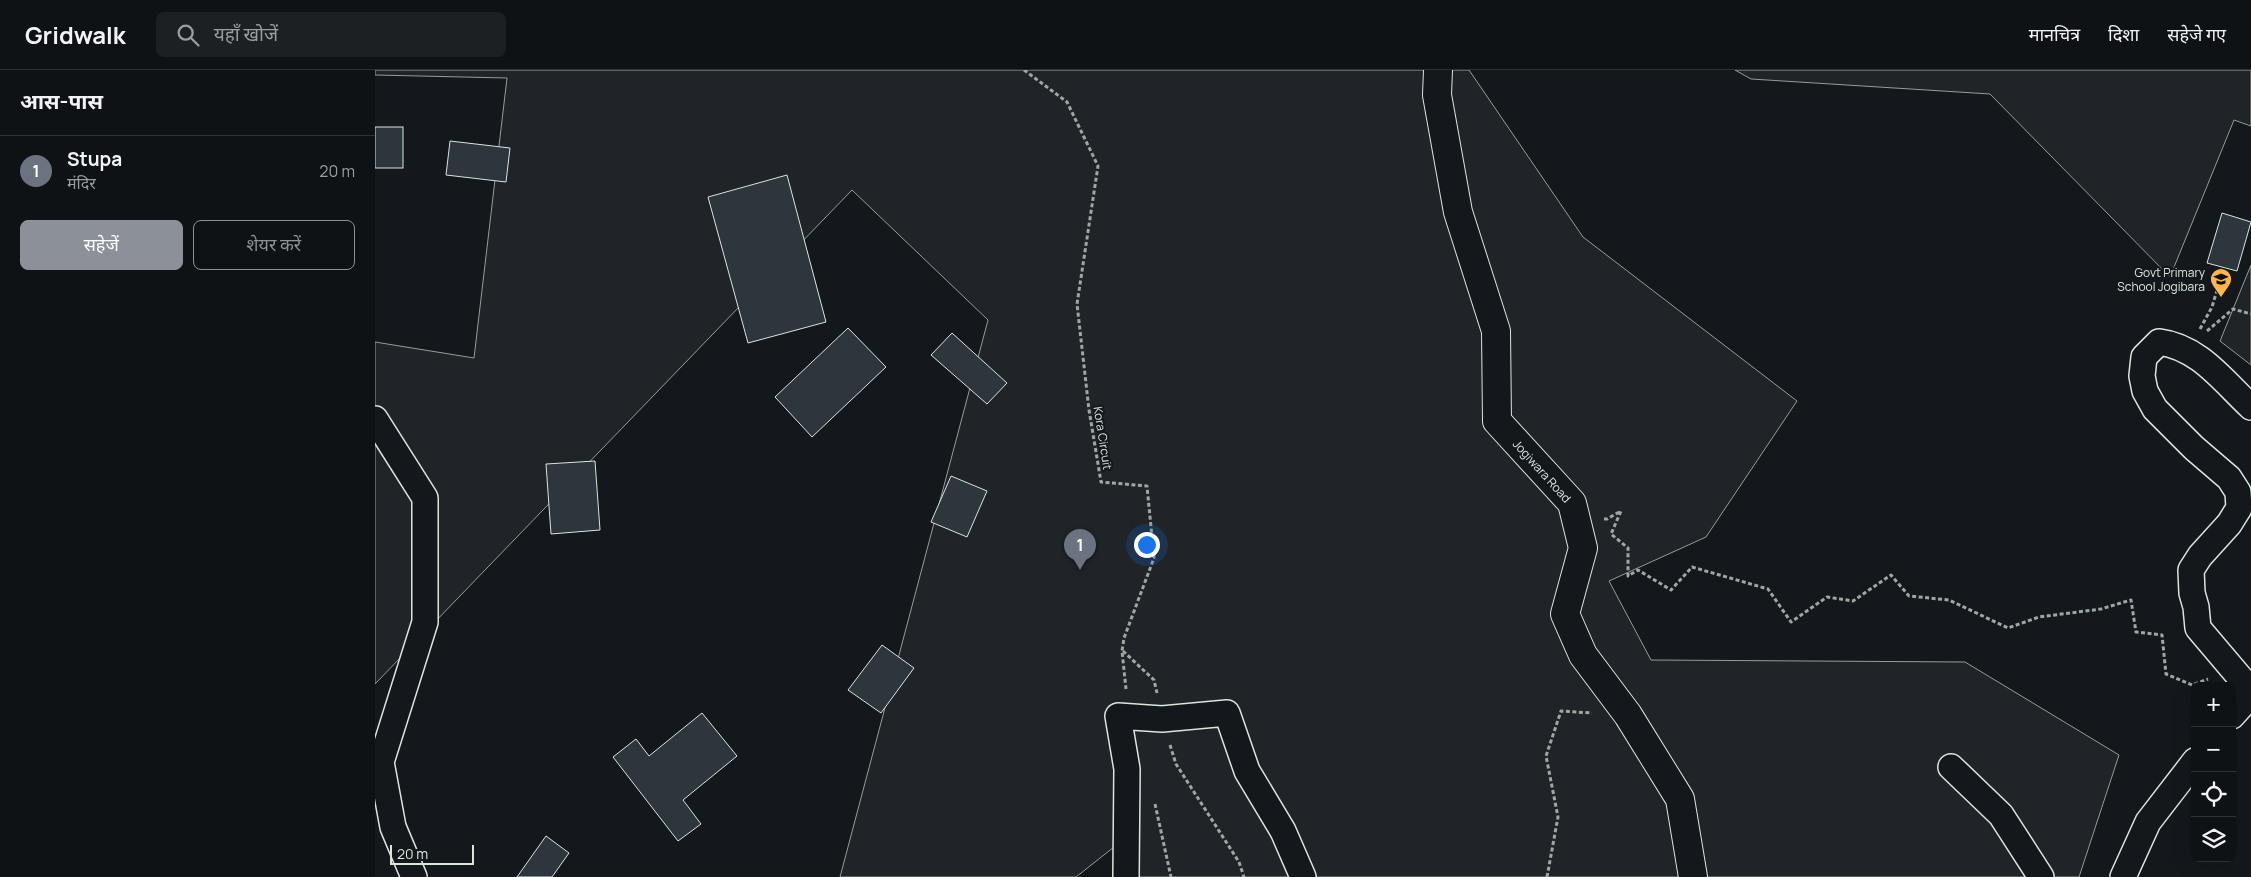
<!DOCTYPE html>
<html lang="hi">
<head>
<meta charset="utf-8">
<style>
  body { margin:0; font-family:Manrope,"Noto Sans Devanagari",sans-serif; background:#1d2022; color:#f1f3f6 }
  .controls { position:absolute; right:15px; bottom:15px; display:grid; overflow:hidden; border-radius:8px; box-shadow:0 5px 20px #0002 }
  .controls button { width:45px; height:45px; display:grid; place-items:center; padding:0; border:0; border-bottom:1px solid #2f3234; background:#0f1215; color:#f1f3f6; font:25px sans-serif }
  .scale { position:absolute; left:15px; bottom:12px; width:84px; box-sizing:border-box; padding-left:5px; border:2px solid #d8e6dc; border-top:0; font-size:14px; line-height:18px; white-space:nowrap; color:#d8e6dc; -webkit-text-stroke:4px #14181c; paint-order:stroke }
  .you { position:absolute; left:771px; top:474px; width:18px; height:18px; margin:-12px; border:4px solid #fff; border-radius:50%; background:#1a73e8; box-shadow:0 0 0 8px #1a73e833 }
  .badge { display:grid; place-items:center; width:32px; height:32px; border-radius:50%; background:#8c9099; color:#fff; font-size:16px; font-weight:700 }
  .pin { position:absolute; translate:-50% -41px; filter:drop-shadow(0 1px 2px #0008) }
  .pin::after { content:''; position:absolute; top:26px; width:18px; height:15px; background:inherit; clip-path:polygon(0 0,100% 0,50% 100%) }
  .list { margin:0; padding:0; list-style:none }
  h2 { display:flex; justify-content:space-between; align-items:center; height:65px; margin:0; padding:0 20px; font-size:21px }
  h2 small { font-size:16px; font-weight:400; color:#9b9ea0 }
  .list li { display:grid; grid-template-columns:32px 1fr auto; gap:15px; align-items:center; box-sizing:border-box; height:70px; padding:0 20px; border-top:1px solid #2f3234 }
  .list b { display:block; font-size:19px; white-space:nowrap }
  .list p { margin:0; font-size:16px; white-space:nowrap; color:#9b9ea0 }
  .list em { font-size:16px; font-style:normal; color:#9b9ea0 }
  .actions { display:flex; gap:10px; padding:15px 20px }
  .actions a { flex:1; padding:11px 0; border:1px solid #8c9099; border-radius:8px; text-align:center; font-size:18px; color:#8c9099 }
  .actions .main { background:#8c9099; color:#fff }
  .icon { flex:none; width:28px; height:28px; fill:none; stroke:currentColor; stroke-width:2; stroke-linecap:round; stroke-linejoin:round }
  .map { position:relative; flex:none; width:1876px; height:807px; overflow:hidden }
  header { display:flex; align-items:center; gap:30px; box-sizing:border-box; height:70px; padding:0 25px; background:#0f1215; border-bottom:1px solid #2f3234 }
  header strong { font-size:24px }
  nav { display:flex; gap:28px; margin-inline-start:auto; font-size:18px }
  .search { width:350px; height:45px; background:#1d2022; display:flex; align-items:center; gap:12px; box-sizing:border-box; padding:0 18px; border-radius:8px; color:#9b9ea0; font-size:19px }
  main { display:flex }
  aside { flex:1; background:#0f1215 }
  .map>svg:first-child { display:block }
  .green { fill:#202428; stroke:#939e99 }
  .building { fill:#2c363c; stroke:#d8e6dc }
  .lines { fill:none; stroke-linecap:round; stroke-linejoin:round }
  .minor-casing { stroke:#d8e6dc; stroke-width:28 }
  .tertiary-casing { stroke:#d8e6dc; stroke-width:30 }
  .path { stroke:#9da8a2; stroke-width:3; stroke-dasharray:4 2.5; stroke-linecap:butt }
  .minor { stroke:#14181c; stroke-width:25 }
  .tertiary { stroke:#14181c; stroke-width:28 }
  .labels { text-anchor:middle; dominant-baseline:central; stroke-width:4; stroke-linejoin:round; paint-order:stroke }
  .poi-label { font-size:12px; fill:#d8e6dc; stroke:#14181c; text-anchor:end }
  .street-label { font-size:12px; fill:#d8e6dc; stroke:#14181c }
</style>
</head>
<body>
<header>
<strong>Gridwalk</strong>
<div class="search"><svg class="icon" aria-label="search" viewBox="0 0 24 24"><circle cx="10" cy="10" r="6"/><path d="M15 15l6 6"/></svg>यहाँ खोजें</div>
<nav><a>मानचित्र</a><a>दिशा</a><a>सहेजे गए</a></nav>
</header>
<main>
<aside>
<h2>आस-पास<small></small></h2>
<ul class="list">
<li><span class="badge" style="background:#6b7280">1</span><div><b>Stupa</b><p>मंदिर</p></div><em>20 m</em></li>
</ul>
<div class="actions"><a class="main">सहेजें</a><a>शेयर करें</a></div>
</aside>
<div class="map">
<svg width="1876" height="807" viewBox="0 0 1876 807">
  <rect width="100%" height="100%" fill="#14181c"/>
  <g class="green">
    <polygon points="0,0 1094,0 1208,167 1422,331 1331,467 1234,511 1276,590 1590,592 1744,685 1704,807 741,807 739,777 701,807 465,807 613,250 477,120 0,614 0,272 99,288 132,8 0,5"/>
    <polygon points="1360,0 1876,0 1876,56 1859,50 1795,207 1615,24 1376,9"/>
    <polygon points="1876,195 1876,295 1845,271"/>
  </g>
  <g class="building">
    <rect x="0" y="57" width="28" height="41"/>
    <polygon points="75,71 135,78 131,112 71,105"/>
    <polygon points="412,105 451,252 373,273 333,127"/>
    <polygon points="1847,143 1876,152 1862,201 1832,193"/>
    <polygon points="473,258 511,297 437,367 400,327"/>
    <polygon points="577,263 632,313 612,334 556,285"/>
    <polygon points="220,391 225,460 176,464 171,394"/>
    <polygon points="576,406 612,421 592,467 556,452"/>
    <polygon points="507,575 539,598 506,643 473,620"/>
    <polygon points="327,643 362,686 308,730 326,754 303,771 238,687 261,669 274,686"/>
    <polygon points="171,766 194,783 177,807 142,807"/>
  </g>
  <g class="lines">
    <g class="minor-casing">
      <g id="minor">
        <polyline points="0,349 50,428 50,552 6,692 18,757 39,807"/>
        <path d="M1857 646 1866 636 1873 617 1823 558 1821 537 1817 523 1816 500 1825 486 1854 454 1864 438 1863 422 1854 408 1819 378 1780 339 1770 321 1767 306 1769 287 1784 272C1824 277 1848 311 1876 337"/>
        <polyline points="1576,697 1626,745 1666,807"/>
        <polyline points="751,807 752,699 743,646 787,649 852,643 872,701 908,761 928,807"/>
        <polyline points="1748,807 1773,752 1820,691"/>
      </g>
    </g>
    <g class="tertiary-casing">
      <polyline id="tertiary" points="1063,0 1062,25 1083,142 1121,261 1122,351 1197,433 1208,478 1190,544 1208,585 1253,645 1305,729 1318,807"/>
    </g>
    <g class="path">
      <polyline points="649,0 692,32 723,96 702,234 714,340 726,412 772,416 779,488 749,568 747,581 751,619"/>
      <polyline points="1825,259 1837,237 1846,207"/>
      <polyline points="1832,261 1858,239 1876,244"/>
      <polyline points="1229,449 1232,449 1246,441 1236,464 1253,478 1253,506 1263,500 1296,520 1317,497 1393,519 1416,552 1452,527 1478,531 1516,505 1534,526 1574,530 1633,558 1664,547 1726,539 1756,530 1761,562 1787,565 1791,604 1817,615 1833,609"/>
      <polyline points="748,581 779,610 782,623"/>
      <polyline points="795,675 801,694 864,792 869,807"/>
      <polyline points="780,734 796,807"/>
      <polyline points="1172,807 1183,747 1171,686 1186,641 1217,643"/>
    </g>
    <use href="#minor" class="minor"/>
    <use href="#tertiary" class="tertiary"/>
  </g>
  <defs>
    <g id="school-pin" transform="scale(1.125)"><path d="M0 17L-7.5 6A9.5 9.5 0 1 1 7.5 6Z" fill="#ffb74d" stroke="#14181c"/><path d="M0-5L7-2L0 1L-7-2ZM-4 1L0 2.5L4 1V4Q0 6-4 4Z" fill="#111"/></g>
  </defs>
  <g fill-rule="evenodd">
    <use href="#school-pin" x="1846" y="209"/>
  </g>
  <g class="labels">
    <g class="poi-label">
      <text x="1830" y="202">Govt Primary<tspan x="1830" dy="14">School Jogibara</tspan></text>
    </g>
    <g class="street-label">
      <text transform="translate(728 368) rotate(81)">Kora Circuit</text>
      <text transform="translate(1167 401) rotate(48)">Jogiwara Road</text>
    </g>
  </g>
</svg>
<div class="controls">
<button>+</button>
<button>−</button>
<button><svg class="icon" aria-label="locate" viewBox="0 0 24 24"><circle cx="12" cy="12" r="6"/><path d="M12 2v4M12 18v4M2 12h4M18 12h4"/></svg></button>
<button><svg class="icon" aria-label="layers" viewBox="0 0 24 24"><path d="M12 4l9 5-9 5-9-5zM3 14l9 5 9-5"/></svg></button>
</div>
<div class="scale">20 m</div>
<div class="you"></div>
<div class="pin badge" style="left:705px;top:500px;background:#6b7280">1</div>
</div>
</main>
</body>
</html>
